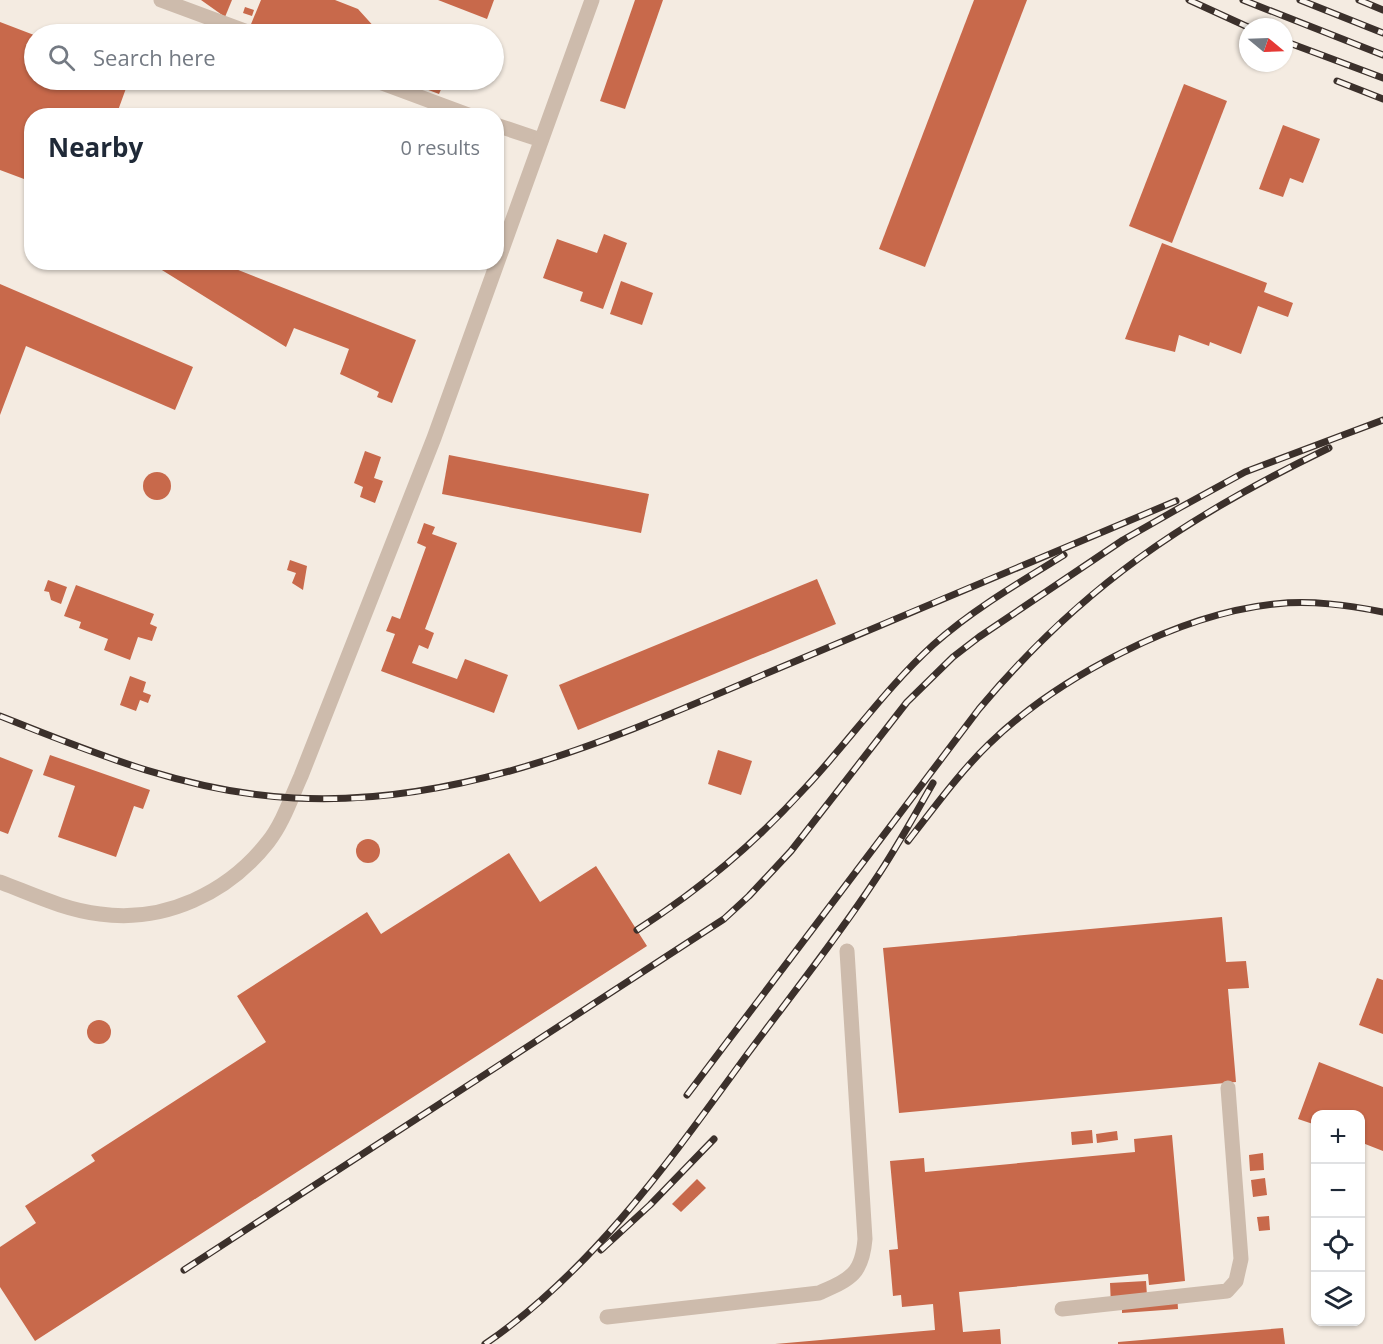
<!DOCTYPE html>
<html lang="en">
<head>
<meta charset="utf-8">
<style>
  body { margin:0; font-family:"Open Sans",sans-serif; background:#f6f6f7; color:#1f2937 }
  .controls { position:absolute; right:18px; bottom:18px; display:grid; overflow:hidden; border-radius:12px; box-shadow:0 2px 4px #0004 }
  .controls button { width:54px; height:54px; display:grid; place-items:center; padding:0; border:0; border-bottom:2px solid #e0e1e3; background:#fff; color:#1f2937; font:30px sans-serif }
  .compass { position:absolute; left:1239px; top:18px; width:54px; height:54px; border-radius:50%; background:#fff; box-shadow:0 2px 4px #0004; rotate:109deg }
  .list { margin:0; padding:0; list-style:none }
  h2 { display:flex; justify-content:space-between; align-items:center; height:78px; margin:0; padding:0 24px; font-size:26px }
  h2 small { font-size:20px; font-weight:400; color:#747a83 }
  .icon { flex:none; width:33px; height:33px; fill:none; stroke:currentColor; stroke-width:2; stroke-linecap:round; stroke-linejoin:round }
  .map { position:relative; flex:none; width:1383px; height:1344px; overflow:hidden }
  .search { position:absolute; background:#fff; box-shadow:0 2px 4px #0004; left:24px; top:24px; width:480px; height:66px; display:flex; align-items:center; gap:15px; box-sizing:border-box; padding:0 21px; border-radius:33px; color:#747a83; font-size:22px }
  .panel { position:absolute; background:#fff; box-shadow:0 2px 4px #0004; left:24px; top:108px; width:480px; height:162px; border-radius:24px }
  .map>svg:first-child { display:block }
  .building { fill:#c8694b }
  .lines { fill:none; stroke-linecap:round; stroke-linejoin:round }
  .minor { stroke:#cdbbac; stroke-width:15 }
  .rail-casing { stroke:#3b302b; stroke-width:7 }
  .rail { stroke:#fbf5ee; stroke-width:4.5; stroke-dasharray:14; stroke-linecap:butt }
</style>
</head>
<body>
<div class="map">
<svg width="1383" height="1344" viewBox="0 0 1383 1344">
  <rect width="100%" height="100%" fill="#f4ebe1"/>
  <g class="building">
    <polygon points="201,0 232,0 225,17"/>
    <polygon points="261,0 335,0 358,9 377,30 375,34 301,34 274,24 272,29 262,25 259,33 249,29"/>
    <polygon points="438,0 494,0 487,19"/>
    <polygon points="635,0 663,0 625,109 600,101"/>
    <polygon points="974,0 1027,0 925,267 879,249"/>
    <polygon points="245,7 254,10 252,16 243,13"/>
    <polygon points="0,22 34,35 34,80 129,80 116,116 32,116 32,182 0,170"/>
    <polygon points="402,80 436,80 443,85 439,94"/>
    <polygon points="1184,84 1227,101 1172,243 1129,226"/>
    <polygon points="1283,125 1320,139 1303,183 1290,178 1283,197 1259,189"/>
    <polygon points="604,234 627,243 603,309 580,301 583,292 543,278 557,239 597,253"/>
    <polygon points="1162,243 1267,283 1264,292 1293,303 1288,317 1258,306 1241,354 1210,342 1209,346 1179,335 1175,352 1125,339"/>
    <polygon points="149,262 218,262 416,340 392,403 377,397 379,392 340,374 349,349 294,328 286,347"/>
    <polygon points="621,281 653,293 642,325 610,314"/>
    <polygon points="0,284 193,367 175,410 26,346 0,415"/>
    <polygon points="365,451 381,457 374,478 383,481 375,503 360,497 363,487 354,483"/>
    <polygon points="449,455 649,494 641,533 442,494"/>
    <circle cx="157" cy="486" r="14"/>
    <polygon points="424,523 435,527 432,534 457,543 425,629 434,633 428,649 419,645 412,663 457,679 465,659 508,675 494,713 381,671 395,634 386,631 392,616 400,619 426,547 417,543"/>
    <polygon points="290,560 307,566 303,590 292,583 296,573 287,570"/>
    <polygon points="817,579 836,624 578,730 559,685"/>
    <polygon points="48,580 67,587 61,604 51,600 49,592 44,591"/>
    <polygon points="76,585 154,614 150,624 157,627 152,641 138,637 130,660 104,650 108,639 79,628 81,622 64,616"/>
    <polygon points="130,676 146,682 143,692 151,695 148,703 140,700 136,711 120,705"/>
    <polygon points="718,750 752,761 741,795 708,784"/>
    <polygon points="50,755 150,790 143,809 134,806 116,857 58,837 75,786 43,775"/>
    <polygon points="0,757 33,770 8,834 0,831"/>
    <circle cx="368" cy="851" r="12"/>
    <polygon points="509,853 540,902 596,866 647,946 35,1341 0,1287 0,1247 36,1223 25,1206 95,1161 91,1155 266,1042 237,996 367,912 381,934"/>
    <polygon points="1222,917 1226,962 1246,961 1249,988 1228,989 1236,1082 899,1113 883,948"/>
    <polygon points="1377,978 1383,980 1383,1034 1359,1025"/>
    <circle cx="99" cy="1032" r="12"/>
    <polygon points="1319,1062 1383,1087 1383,1151 1360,1142 1360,1114 1316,1114 1316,1125 1298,1119"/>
    <polygon points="1092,1130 1093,1143 1072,1145 1071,1132"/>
    <polygon points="1117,1131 1118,1140 1097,1143 1096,1134"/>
    <polygon points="1172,1135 1185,1281 1149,1285 1148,1274 959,1292 963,1332 1000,1329 1001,1344 775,1344 935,1330 933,1304 902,1307 901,1295 893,1296 889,1250 898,1249 890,1161 924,1158 925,1172 1135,1152 1134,1139"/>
    <polygon points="1263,1153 1264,1170 1250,1171 1249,1155"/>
    <polygon points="1265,1178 1267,1195 1253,1197 1251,1180"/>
    <polygon points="697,1179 706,1188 681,1212 672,1204"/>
    <polygon points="1269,1216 1270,1230 1259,1231 1257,1217"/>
    <polygon points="1146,1281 1147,1296 1177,1294 1178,1309 1122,1313 1122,1305 1111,1306 1110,1283"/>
    <polygon points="1283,1328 1285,1344 1118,1344 1118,1342"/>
  </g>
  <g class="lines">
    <g class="minor">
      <polyline points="161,0 253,34"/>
      <polyline points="374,80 471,116"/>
      <polyline points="496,125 541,140"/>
      <path d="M0 882C32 894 65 910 100 914 165 923 228 893 268 842 283 823 291 798 301 776L434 438 592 0"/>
      <polyline points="1062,1309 1227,1291 1236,1281 1241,1259 1228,1088"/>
      <path d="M607 1317 819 1293C850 1279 862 1275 865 1239L847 951"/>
    </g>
    <g class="rail-casing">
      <g id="rail">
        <polyline points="1189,0 1248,27"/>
        <polyline points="1243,0 1383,55"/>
        <polyline points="1300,0 1383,33"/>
        <polyline points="1359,0 1383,10"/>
        <polyline points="1284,41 1383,78"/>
        <polyline points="1337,81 1383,99"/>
        <path d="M0 716C95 754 191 793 294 798 472 808 635 728 796 661 923 607 1050 554 1176 501"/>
        <path d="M908 841C934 808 959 773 989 744 1058 677 1179 614 1275 604 1311 600 1347 605 1383 612"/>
        <path d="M637 930C703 887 753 845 806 787 850 740 886 688 933 645 972 610 1020 582 1064 555"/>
        <path d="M687 1095 979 709C1082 586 1186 517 1329 448"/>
        <polyline points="601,1250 650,1205 714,1139"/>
        <polyline points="184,1270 724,919 749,896 791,851 907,702 953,657 979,637 1123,540 1181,507 1245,472 1383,420"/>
        <path d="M485 1344C592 1271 670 1160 746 1056 789 998 835 941 875 880 896 849 914 816 933 783"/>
      </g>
    </g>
    <use href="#rail" class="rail"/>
  </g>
</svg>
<div class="controls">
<button>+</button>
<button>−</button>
<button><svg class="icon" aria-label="locate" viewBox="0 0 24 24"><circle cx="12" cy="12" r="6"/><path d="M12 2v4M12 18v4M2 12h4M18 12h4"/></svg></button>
<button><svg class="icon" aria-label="layers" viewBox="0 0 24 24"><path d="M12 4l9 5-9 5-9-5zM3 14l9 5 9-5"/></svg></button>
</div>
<svg class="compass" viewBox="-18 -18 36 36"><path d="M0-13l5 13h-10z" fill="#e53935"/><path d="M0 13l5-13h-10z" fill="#747a83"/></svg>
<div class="search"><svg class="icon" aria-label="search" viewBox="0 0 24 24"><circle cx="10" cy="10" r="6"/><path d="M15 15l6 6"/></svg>Search here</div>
<section class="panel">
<h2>Nearby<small>0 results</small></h2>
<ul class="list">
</ul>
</section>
</div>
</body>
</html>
